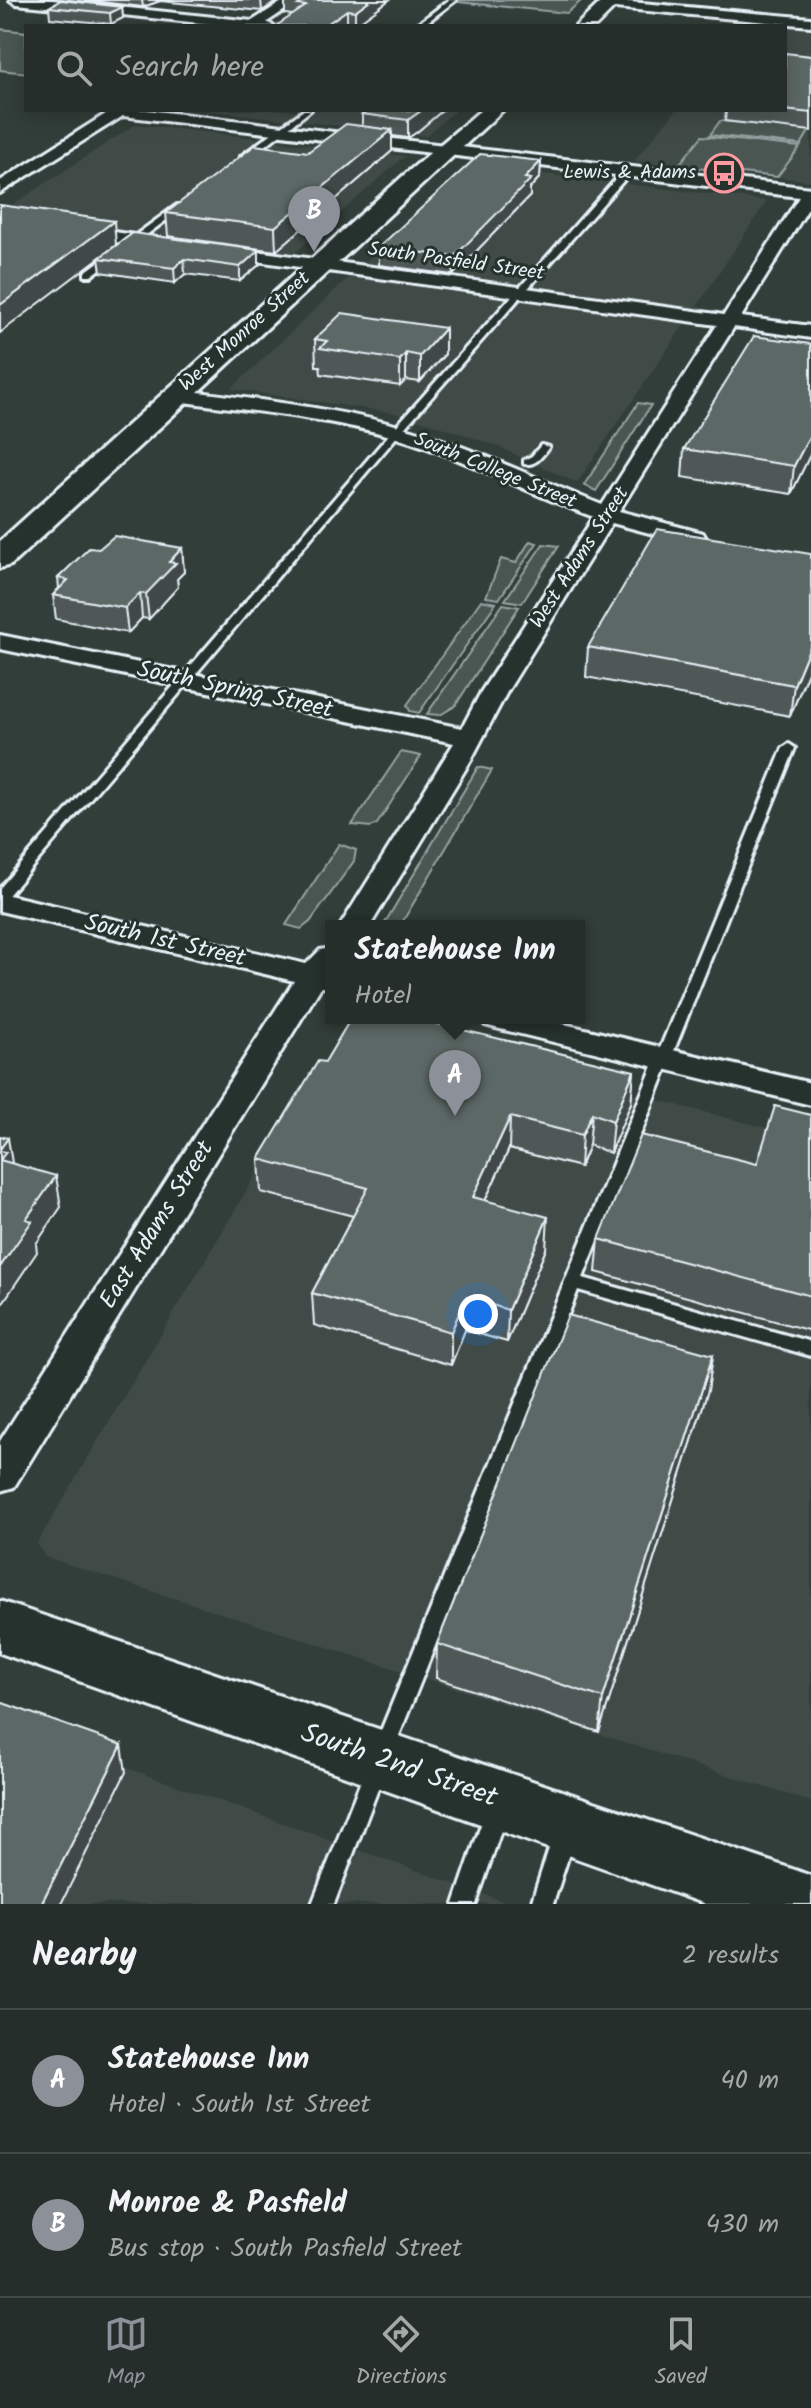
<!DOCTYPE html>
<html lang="en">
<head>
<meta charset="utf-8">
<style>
  body { margin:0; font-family:Kalam,sans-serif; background:#323a37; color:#f1f3f6 }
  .you { position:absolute; left:478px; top:1314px; width:28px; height:28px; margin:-20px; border:6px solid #fff; border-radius:50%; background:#1a73e8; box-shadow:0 0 0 12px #1a73e833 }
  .badge { display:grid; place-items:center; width:52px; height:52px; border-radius:50%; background:#8c9099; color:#fff; font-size:26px; font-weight:700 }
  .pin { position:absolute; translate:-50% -66px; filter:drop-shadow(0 2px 4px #0008) }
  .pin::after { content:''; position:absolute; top:42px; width:28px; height:24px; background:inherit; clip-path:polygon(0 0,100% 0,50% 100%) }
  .popup { position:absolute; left:325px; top:920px; width:260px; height:104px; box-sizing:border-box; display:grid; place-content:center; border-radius:0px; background:#262e2b; filter:drop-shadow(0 2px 6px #0005); font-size:26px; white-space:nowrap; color:#a4a8a9 }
  .popup b { font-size:30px; color:#f1f3f6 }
  .popup::after { content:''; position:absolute; left:50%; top:100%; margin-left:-16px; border:16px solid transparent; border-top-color:#262e2b }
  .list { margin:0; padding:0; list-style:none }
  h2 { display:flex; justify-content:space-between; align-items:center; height:104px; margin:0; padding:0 32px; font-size:34px }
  h2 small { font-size:26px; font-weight:400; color:#a4a8a9 }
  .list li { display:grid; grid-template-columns:52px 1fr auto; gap:24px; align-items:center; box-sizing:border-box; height:144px; padding:0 32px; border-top:2px solid #424a47 }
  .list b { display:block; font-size:30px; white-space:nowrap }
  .list p { margin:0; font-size:26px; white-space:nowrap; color:#a4a8a9 }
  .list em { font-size:26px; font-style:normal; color:#a4a8a9 }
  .icon { flex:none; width:44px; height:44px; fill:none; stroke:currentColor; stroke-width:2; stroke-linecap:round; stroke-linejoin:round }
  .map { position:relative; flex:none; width:811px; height:1904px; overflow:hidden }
  .search { position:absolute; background:#262e2b; box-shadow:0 4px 20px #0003; left:24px; right:24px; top:24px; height:88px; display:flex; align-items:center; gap:20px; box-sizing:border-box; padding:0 28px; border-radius:0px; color:#a4a8a9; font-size:30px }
  .sheet { height:392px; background:#262e2b }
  nav { display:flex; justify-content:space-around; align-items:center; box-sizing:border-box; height:112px; border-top:2px solid #424a47; background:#262e2b; font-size:22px; color:#a4a8a9 }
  nav a { display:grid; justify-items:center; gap:4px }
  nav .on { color:#8c9099 }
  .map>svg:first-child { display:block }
  .built { fill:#3f4b46 }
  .green { fill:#495651; stroke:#98a4a4; stroke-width:2 }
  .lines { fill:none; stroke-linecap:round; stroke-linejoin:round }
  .lane-casing { stroke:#e8f1f8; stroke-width:6 }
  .street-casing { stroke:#e8f1f8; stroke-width:6 }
  .secondary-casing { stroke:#e8f1f8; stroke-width:6 }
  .lane { fill:#26332d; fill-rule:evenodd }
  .street { fill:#26332d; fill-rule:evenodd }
  .secondary { fill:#26332d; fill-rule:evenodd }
  .wall { fill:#4f5957; stroke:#e8f1f8; stroke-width:2 }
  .shaded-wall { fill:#404947; stroke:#e8f1f8; stroke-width:2 }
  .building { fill:#5c6865; stroke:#e8f1f8; stroke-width:2 }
  .labels { text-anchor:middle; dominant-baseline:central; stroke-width:6; stroke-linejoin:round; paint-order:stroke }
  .far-poi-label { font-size:20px; fill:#e8f1f8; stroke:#26332d; text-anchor:end }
  .far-street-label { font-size:20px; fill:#e8f1f8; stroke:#26332d }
  .street-label { font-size:24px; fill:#e8f1f8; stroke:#26332d }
  .near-street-label { font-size:28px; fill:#e8f1f8; stroke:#26332d }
</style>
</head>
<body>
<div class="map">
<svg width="811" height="1904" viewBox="0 0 811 1904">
  <rect width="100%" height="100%" fill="#323e39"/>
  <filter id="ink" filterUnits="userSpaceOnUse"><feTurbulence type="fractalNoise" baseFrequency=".0125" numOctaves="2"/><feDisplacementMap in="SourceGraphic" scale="16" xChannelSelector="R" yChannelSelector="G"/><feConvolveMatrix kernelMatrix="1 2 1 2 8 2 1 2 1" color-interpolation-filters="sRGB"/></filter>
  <g filter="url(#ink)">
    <g class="built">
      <polygon points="754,20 811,25 811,181 634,161 676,110 785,110 785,26 749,26"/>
      <polygon points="205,110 456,110 426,136"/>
      <polygon points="136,124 405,156 295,253 0,213"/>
      <polygon points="471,165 767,201 695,309 364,263"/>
      <polygon points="350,276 685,323 577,483 497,446 427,422 394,413 231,389"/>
      <polygon points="353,1023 811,1139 811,1802 45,1557 37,1543 342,1030"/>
      <polygon points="0,1723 511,1904 0,1904"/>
    </g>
    <g class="green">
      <polygon points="461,0 582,0 567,13 458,2"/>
      <polygon points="0,29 26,32 26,73 0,70"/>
      <polygon points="720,121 811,128 801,145 710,135"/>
      <polygon points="702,136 800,147 777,177 678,166"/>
      <polygon points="638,403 651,405 596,491 584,485"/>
      <polygon points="530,541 537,543 499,599 486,597 501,559 516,563"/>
      <polygon points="543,544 559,546 522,603 505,600"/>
      <polygon points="481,600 496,603 419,713 410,711 407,705"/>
      <polygon points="503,604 519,607 455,706 440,715 427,714"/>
      <polygon points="401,752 421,756 377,824 371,827 352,825"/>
      <polygon points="478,767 492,770 400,926 383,926"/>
      <polygon points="339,844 356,850 354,861 310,922 301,929 286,925"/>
    </g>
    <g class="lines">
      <g class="lane-casing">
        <g id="lane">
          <polygon points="449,0 456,0 422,26 415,26"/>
          <polygon points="304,110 311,110 247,160 241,160 241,156"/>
          <polygon points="625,169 632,171 399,434 5,899 0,900 0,888 393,430"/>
          <polygon points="177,205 184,207 91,276 85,276 85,272"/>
          <path d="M541 445 549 447C542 456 536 466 524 464V460L532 456Z"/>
          <polygon points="789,744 795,748 583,1278 811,1342 811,1356 578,1290 394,1748 391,1755 384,1758 377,1755 374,1748 783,748"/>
          <polygon points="376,1758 383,1761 386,1768 334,1904 312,1904 366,1768 369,1761"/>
          <polygon points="496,1803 504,1806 507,1813 476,1904 454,1904 485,1813 488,1806"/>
          <polygon points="564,1826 572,1829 575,1836 553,1904 531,1904 553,1836 556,1829"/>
        </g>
      </g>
      <g class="street-casing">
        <g id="street">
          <polygon points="10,0 52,0 252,21 285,0 300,0 267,22 273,26 229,26 16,4"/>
          <polygon points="608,0 811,18 811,26 604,7 602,4"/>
          <path d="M112 110H147L811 188V204L741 317 811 326V338L734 327 619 511 703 533 706 538 695 545 612 523 507 692 471 760 370 926H340L454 743 0 649V635L462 728 481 692 594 517C526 493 463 457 394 437 323 417 249 411 176 401L166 395 176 389C255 400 336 407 413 430 478 450 539 480 602 505L717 325 220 256 211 251 220 246 724 315 799 197 123 116 0 193V181Z"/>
          <polygon points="0,216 164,239 173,244 164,249 0,226"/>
          <polygon points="0,893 306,964 320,950 331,948 331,988 321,987 14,1487 0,1491 0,1441 294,981 0,911"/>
          <polygon points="480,1018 539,1018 811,1083 811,1105 496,1028 485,1025"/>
        </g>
      </g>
      <g class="secondary-casing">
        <g id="secondary">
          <polygon points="603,0 622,0 596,26 576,26"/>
          <polygon points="481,110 503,110 11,565 0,568 0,541 403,176"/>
          <polygon points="0,1601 798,1871 811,1876 811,1904 705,1904 0,1653"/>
        </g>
      </g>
      <use href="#lane" class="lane"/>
      <use href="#street" class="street"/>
      <use href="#secondary" class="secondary"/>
    </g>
    <g class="wall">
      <polygon points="84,0 279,0 262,11 160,1 143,7"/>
      <polygon points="285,0 389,0 355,25 285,14"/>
      <polygon points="49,7 122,7 123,18 111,24 50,18"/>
      <polygon points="811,56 811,131 725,121 726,110 785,110"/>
      <polygon points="368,110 443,110 417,132 408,138 392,136 392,151 276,251 168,236 166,213 308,152 362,126 362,114"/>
      <polygon points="541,161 540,177 530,188 530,196 453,275 379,265 379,247"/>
      <polygon points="133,233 259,265 240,281 185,274 175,283 101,272 99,258"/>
      <polygon points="445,328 445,354 420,382 406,380 400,386 321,374 320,366 316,366 315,339"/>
      <polygon points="811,344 811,453 791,494 682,477 684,449"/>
      <polygon points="182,548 184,572 177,579 178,587 149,619 142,618 128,633 56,619 53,595 59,588 58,578 99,549"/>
      <polygon points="811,554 811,673 808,672 790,716 586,677 588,647"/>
      <polygon points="325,1062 634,1071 631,1103 610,1153 589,1145 580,1167 509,1149 485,1200 546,1249 507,1342 465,1330 451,1365 314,1325 312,1293 353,1216 261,1192 259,1159"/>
      <polygon points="811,1115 811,1331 596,1272 599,1239 757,1164"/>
      <polygon points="713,1355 708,1390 599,1732 436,1678 437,1644"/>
    </g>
    <g class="shaded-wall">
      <polygon points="142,0 160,0 160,1 143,7"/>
      <polygon points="261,0 279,0 262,11"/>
      <polygon points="370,0 389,0 355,25 355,11"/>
      <polygon points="122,7 123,18 111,24 110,13"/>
      <polygon points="347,10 347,24 344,26 324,26"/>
      <polygon points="422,110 443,110 417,132 408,138 408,120"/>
      <polygon points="392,130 392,151 276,251 275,227"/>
      <polygon points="541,161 540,177 530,188 530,196 453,275 454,257"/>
      <polygon points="114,221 116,245 0,333 0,305"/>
      <polygon points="259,250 259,265 240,281 240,267"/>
      <polygon points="184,259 185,274 175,283 174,268"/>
      <polygon points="445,328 445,354 420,382 420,356"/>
      <polygon points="406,353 406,380 400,386 400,360"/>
      <polygon points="811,433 811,453 791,494 794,466"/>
      <polygon points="182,548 184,572 177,579 178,587 149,619 146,594 169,562"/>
      <polygon points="140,593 142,618 128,633 125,608"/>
      <polygon points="811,644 808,672 790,716 794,685"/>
      <polygon points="634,1071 631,1103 610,1153 613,1121"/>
      <polygon points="592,1113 589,1145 580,1167 582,1135"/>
      <polygon points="510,1117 509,1149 472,1229 473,1197"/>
      <polygon points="8,1138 13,1169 0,1160 0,1149"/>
      <polygon points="56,1176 61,1207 36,1244 37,1252 0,1307 0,1267 26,1219"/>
      <polygon points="548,1217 546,1249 507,1342 508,1310"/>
      <polygon points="466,1297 465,1330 451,1365 451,1332"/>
      <polygon points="713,1355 708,1390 599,1732 603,1698"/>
      <polygon points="122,1745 126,1772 61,1904 41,1904"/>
    </g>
    <g class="building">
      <polygon points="61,0 122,7 110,13 49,7"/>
      <polygon points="285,0 370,0 355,11 347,10 324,26 276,26 306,6 298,5 303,2"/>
      <polygon points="785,53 811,56 811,113 784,110"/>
      <polygon points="368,110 422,110 408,120 362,114"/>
      <polygon points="346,124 392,130 275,227 166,213 255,145 308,152"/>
      <polygon points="480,154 541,161 525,178 531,179 454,257 379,247"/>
      <polygon points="0,205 114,221 0,305"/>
      <polygon points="133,233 259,250 240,267 184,259 174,268 99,258"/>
      <polygon points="342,313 445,328 420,356 406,353 400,360 320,348 327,341 315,339"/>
      <polygon points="754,336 811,344 811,433 794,466 684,449"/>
      <polygon points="657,529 811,554 811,644 794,685 588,647"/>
      <polygon points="114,536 182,548 169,562 176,563 146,594 140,593 125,608 53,595 68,580 58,578 89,548 99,549"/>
      <polygon points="351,1018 413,1018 634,1071 613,1121 592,1113 582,1135 510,1117 473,1197 548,1217 508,1310 466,1297 451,1332 312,1293 368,1188 259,1159 318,1061 325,1062"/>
      <polygon points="775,1106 811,1115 811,1296 599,1239 641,1135 757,1164"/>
      <polygon points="0,1136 8,1138 0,1149"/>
      <polygon points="0,1151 6,1152 0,1160"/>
      <polygon points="0,1160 56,1176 26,1219 32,1221 0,1267"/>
      <polygon points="568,1315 713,1355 603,1698 437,1644"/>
      <polygon points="0,1702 122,1745 41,1904 0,1904"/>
    </g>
  </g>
  <defs>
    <g id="bus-ring" transform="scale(2)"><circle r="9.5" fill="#26332d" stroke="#ff9aa2" stroke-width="1.5"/><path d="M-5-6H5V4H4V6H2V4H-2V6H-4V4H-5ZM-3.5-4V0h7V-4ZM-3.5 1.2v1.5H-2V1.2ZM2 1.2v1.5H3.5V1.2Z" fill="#ff9aa2"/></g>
  </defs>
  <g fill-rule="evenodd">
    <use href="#bus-ring" x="724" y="173"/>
  </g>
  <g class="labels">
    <g class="far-poi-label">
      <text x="696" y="173">Lewis &amp; Adams</text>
    </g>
    <g class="far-street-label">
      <text transform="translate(456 262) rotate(8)">South Pasfield Street</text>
      <text transform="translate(245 332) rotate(-42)">West Monroe Street</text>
      <text transform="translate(495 471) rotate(22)">South College Street</text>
      <text transform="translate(580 558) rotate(-57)">West Adams Street</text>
    </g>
    <g class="street-label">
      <text transform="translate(235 690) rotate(12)">South Spring Street</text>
      <text transform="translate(165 941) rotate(13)">South 1st Street</text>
      <text transform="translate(157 1225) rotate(-58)">East Adams Street</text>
    </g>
    <g class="near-street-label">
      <text transform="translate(399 1766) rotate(19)">South 2nd Street</text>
    </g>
  </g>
</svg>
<div class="you"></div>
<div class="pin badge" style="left:455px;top:1116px">A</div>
<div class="popup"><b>Statehouse Inn</b>Hotel</div>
<div class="pin badge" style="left:314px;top:252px">B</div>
<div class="search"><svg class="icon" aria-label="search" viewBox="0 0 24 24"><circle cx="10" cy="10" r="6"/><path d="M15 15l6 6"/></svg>Search here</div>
</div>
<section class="sheet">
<h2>Nearby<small>2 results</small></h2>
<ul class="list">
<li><span class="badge">A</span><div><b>Statehouse Inn</b><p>Hotel · South 1st Street</p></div><em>40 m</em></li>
<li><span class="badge">B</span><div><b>Monroe &amp; Pasfield</b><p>Bus stop · South Pasfield Street</p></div><em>430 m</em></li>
</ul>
</section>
<nav>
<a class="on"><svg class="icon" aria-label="map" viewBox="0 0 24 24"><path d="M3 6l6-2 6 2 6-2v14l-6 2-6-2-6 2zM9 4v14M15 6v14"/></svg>Map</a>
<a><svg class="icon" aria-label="directions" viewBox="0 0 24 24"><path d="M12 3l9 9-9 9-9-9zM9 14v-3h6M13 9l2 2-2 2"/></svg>Directions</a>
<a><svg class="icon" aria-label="saved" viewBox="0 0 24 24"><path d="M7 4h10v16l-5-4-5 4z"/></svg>Saved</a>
</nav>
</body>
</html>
